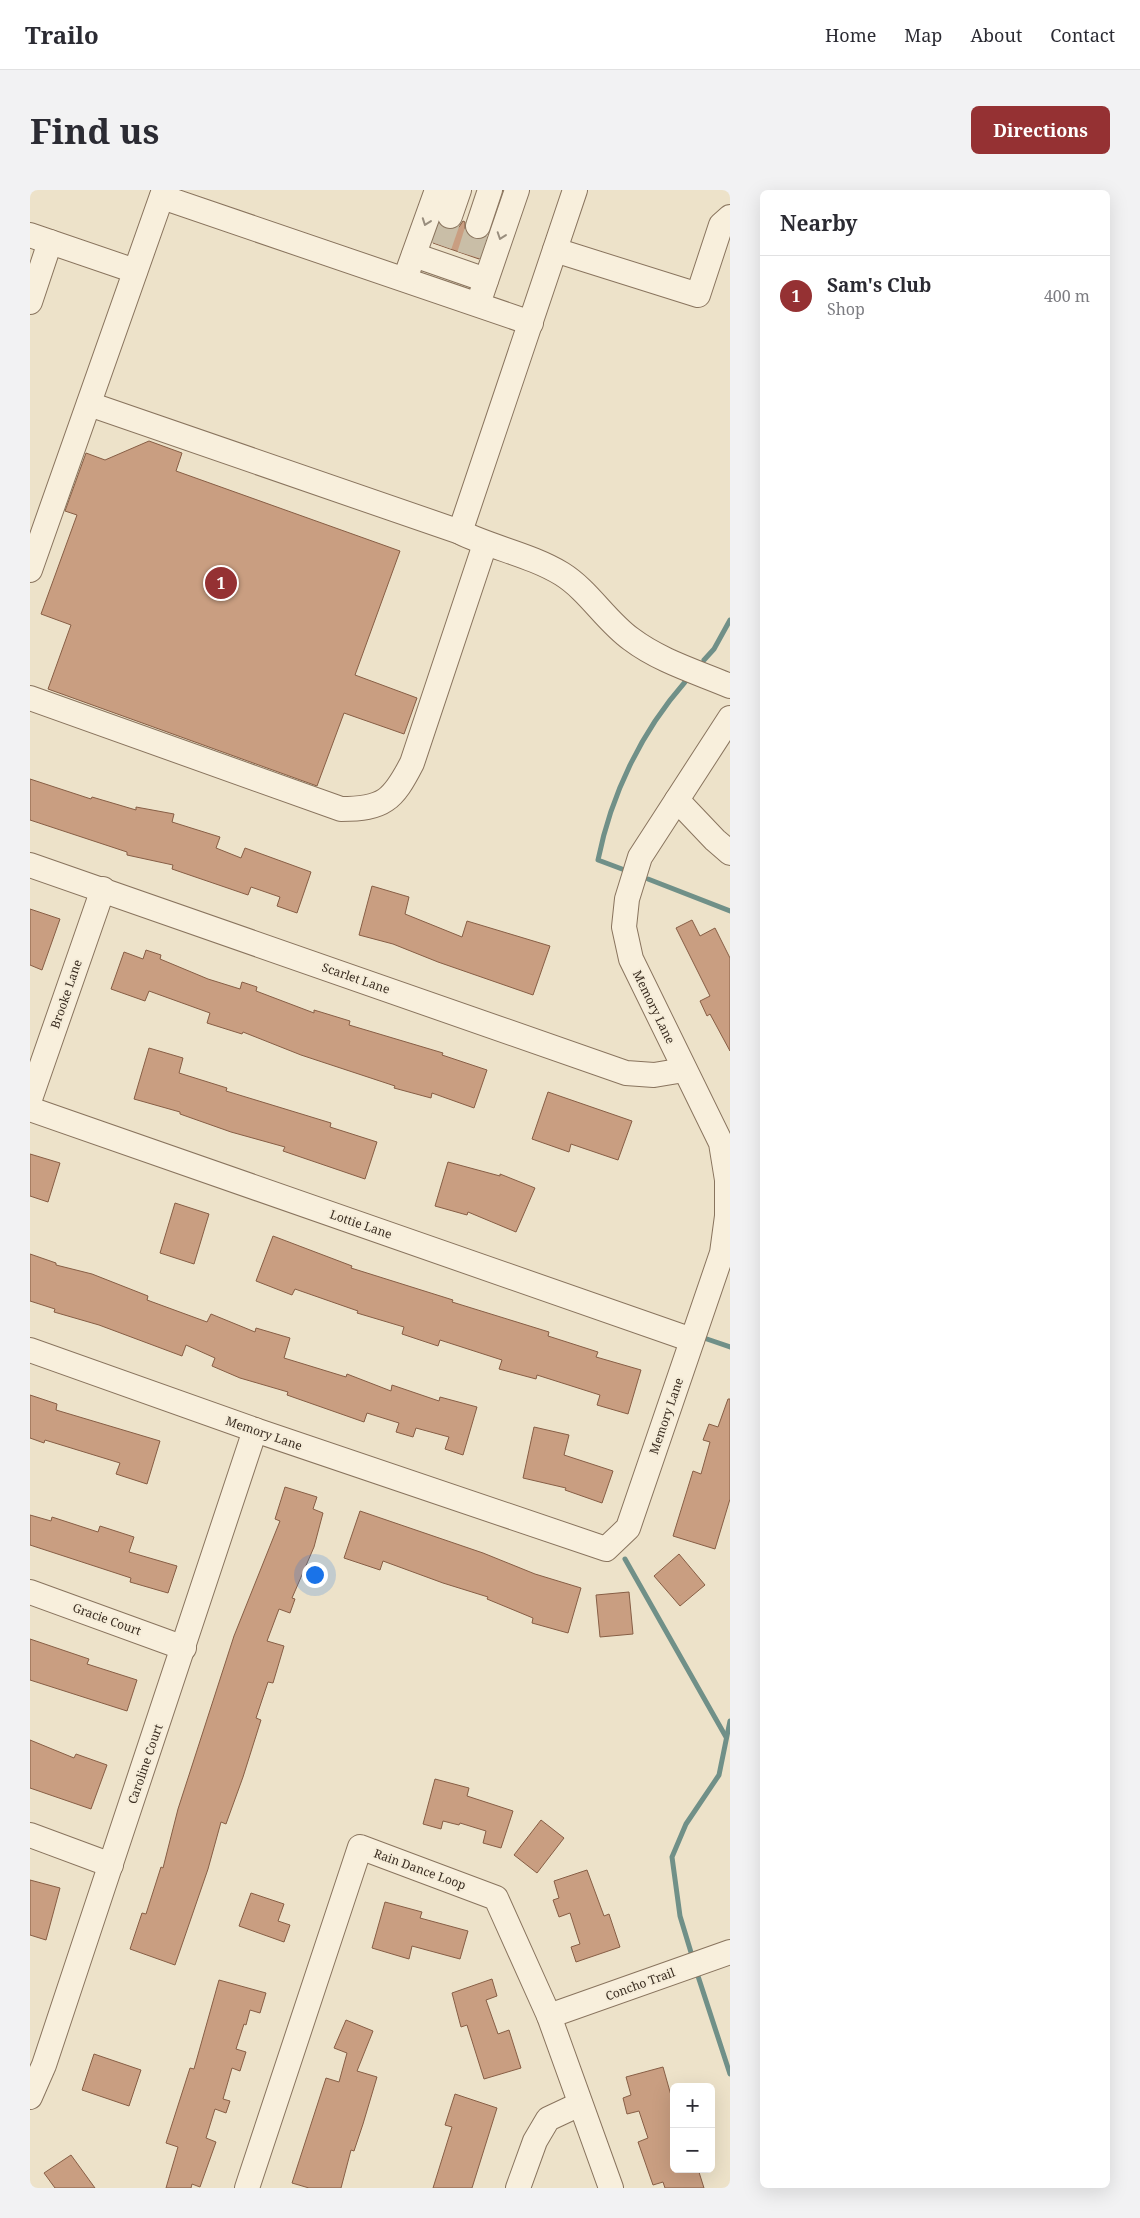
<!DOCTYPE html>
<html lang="en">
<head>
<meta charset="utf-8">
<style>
  body { margin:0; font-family:"Noto Serif",serif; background:#f2f2f3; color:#2b2b33 }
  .controls { position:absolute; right:15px; bottom:15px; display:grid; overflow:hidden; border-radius:8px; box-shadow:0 5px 20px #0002 }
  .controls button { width:45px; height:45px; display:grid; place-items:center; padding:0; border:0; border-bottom:1px solid #e1e1e2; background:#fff; color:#2b2b33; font:25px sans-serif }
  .you { position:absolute; left:284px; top:1384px; width:18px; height:18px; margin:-12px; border:4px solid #fff; border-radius:50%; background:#1a73e8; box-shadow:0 0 0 8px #1a73e833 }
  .badge { display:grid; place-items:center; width:32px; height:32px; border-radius:50%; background:#953133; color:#fff; font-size:16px; font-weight:700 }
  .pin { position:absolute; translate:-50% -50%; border:2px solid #fff; box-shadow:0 1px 5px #0006 }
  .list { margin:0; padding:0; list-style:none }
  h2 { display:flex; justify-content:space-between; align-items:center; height:65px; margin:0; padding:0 20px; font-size:21px }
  h2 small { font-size:16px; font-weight:400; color:#7c7c81 }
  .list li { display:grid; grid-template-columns:32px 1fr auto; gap:15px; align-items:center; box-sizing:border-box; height:80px; padding:0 20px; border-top:1px solid #e1e1e2 }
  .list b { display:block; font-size:19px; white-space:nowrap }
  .list p { margin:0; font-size:16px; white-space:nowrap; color:#7c7c81 }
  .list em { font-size:16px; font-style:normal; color:#7c7c81 }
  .map { position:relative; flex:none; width:700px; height:1998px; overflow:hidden; border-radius:8px }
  header { display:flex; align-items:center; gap:30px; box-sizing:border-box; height:70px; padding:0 25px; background:#fff; border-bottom:1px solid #e1e1e2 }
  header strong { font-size:24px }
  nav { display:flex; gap:28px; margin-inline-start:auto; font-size:18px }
  .intro { display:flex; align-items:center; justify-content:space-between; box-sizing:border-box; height:120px; padding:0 30px }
  h1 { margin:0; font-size:35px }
  .button { padding:12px 22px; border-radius:8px; background:#953133; color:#fff; font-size:18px; font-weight:700 }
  main { display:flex; gap:30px; padding:0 30px }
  aside { flex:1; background:#fff; border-radius:8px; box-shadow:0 5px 20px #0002 }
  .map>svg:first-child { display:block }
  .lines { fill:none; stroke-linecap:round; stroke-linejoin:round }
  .stream { stroke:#709088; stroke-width:5 }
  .building { fill:#c99e81; stroke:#875e45 }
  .minor-tunnel { stroke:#c9bea7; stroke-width:24; stroke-dasharray:24 12; stroke-linecap:butt }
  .minor-casing { stroke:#89745e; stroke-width:26 }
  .minor { stroke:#f8efdc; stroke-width:24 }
  .oneway { stroke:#998e7e }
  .labels { text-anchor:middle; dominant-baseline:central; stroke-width:4; stroke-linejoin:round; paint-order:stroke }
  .street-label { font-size:12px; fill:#3a2d21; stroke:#f5ecd8 }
</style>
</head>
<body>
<header>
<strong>Trailo</strong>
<nav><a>Home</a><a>Map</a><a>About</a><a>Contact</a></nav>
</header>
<div class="intro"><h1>Find us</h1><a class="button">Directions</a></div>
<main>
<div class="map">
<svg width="700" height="1998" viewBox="0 0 700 1998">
  <rect width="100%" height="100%" fill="#ede2c9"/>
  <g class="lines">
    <g class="stream">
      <polyline points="674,470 684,459 700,430"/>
      <path d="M592 679 568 670C581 605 611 542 655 492"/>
      <polyline points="618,689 700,721"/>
      <polyline points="674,1148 700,1157"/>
      <polyline points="595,1369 696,1547"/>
      <polyline points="663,1769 650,1726 642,1667 656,1634 689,1585 700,1531"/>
      <polyline points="666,1780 700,1884"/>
    </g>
  </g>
  <g class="building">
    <polygon points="433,31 435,32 435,39 438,45 444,49 456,47 449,69 403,53 409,34 415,39 422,40 429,37"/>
    <polygon points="119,251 152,263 146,281 370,361 325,485 387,508 374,544 314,523 287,596 18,499 41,435 11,424 47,325 35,321 56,263 75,270"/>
    <polygon points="0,589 61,609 62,607 106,620 106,617 144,624 142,632 190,647 186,658 211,668 215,658 281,682 267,723 247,716 250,707 221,697 218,705 142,679 143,675 97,665 97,662 0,630"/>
    <polygon points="342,696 379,707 375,724 432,747 437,731 520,756 503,805 408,772 363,754 329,745"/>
    <polygon points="0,719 30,729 12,780 0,775"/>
    <polygon points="662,730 670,746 685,738 700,768 700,861 680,824 677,826 670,811 680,806 646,738"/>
    <polygon points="116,760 131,765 130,769 178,789 210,799 212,792 227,797 226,801 284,823 284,820 320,831 319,835 413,863 412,865 457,880 444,918 402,903 401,908 364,898 365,896 271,865 213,842 212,844 177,833 180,823 119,801 115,811 81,799 94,762 113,769"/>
    <polygon points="119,858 153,868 149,883 197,898 196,901 301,933 300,937 347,952 335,989 253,961 255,957 201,942 150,924 150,922 104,909"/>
    <polygon points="518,902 602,931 588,970 541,954 539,962 502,949"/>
    <polygon points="0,964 30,973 18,1012 0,1006"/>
    <polygon points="418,972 470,986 470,984 505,998 486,1042 438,1022 437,1025 405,1016"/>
    <polygon points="145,1013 179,1024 164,1074 130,1063"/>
    <polygon points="243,1046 322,1076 321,1078 423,1110 422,1112 519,1142 518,1146 568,1162 566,1167 611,1180 598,1224 567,1215 570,1205 507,1185 506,1189 469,1179 472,1170 410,1150 408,1156 372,1144 374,1137 327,1123 328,1121 265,1099 262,1105 226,1091"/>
    <polygon points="0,1064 26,1073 26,1075 62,1084 118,1106 117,1110 177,1132 181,1124 225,1142 226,1138 260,1148 254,1168 316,1187 317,1184 361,1201 362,1195 409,1211 410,1207 447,1217 433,1265 415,1259 419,1247 386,1238 383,1247 366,1242 369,1233 337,1223 334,1232 257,1205 258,1202 210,1188 182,1176 185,1168 156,1155 152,1166 69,1135 24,1122 25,1119 0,1111"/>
    <polygon points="0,1205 27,1214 26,1220 130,1251 117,1294 86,1284 90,1273 15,1250 14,1253 0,1248"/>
    <polygon points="698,1209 700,1209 700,1309 685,1359 643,1346 663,1281 671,1284 680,1252 673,1250 679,1234 688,1237"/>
    <polygon points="504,1237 539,1245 534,1265 583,1281 572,1313 535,1300 536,1298 493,1288"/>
    <polygon points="255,1297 287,1307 283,1319 293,1323 284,1357 262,1408 265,1409 260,1423 249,1419 237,1451 254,1456 243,1493 238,1492 226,1528 231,1530 213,1587 196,1634 191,1632 178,1679 145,1775 100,1759 112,1723 116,1724 131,1677 133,1678 148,1619 204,1446 250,1331 245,1329"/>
    <polygon points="330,1321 453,1363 505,1384 551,1398 538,1443 502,1433 503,1428 457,1409 458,1407 413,1393 353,1371 350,1380 314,1368"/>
    <polygon points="0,1325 21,1331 22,1327 68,1342 70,1336 104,1347 99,1362 147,1376 138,1403 100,1392 101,1388 0,1355"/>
    <polygon points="649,1364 675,1395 650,1416 624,1386"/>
    <polygon points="599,1402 603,1444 570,1447 566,1405"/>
    <polygon points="0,1449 59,1469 57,1474 107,1490 97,1521 0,1490"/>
    <polygon points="0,1550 44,1568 46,1564 77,1575 61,1619 0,1598"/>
    <polygon points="405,1589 439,1598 437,1606 483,1621 471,1658 453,1653 456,1641 430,1633 429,1635 413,1631 411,1639 393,1634"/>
    <polygon points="511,1630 534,1648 507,1683 484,1665"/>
    <polygon points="557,1680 574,1726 579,1724 590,1757 546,1772 541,1757 550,1754 540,1723 529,1727 523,1710 529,1708 524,1691"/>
    <polygon points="0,1690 30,1698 16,1750 0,1745"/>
    <polygon points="221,1703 254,1714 248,1731 260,1735 254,1752 209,1736"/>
    <polygon points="355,1712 392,1722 390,1728 438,1741 430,1769 382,1756 379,1769 342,1758"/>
    <polygon points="462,1789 467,1806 456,1810 468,1844 479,1840 491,1878 454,1889 437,1835 431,1837 422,1803"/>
    <polygon points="189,1790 236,1803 230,1823 220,1820 216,1835 214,1834 206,1859 216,1862 210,1881 202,1878 193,1909 200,1911 196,1923 185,1919 176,1948 186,1952 170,1997 162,1994 161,1998 136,1998 148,1957 136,1953 160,1878 164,1879"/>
    <polygon points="316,1830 343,1841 327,1881 347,1887 333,1934 324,1961 321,1960 311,1998 279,1998 262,1993 296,1888 309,1892 317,1863 304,1858"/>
    <polygon points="64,1864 111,1880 99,1916 52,1900"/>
    <polygon points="633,1877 644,1916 644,1979 668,1979 674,1998 635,1998 633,1992 623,1995 608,1952 618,1948 609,1921 597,1924 593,1908 601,1905 596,1887"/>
    <polygon points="425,1904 467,1918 442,1998 403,1998 422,1937 415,1935"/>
    <polygon points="41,1965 65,1998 25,1998 14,1983"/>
  </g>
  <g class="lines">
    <g class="minor-tunnel">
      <polyline points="410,55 420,26"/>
      <polyline points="439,65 448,36"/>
    </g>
    <g class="minor-casing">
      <g id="minor">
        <polyline points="132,7 501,133"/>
        <polyline points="420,26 429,0"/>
        <polyline points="448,36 460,0"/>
        <polyline points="0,45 105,81"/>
        <polyline points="525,60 668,105 691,35 700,27"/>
        <polyline points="384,65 456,90"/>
        <polyline points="375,89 407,0"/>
        <polyline points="0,112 20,52"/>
        <polyline points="448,114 487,0"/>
        <path d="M59 214 430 342C462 358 501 365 532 384 559 401 575 430 601 449 630 471 667 482 700 496"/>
        <polyline points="430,342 545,0"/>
        <polyline points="0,380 134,0"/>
        <path d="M0 508 311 619C354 619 363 610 382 573L455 354"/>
        <polyline points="647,610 685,650 700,663"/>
        <polyline points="0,675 596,883 624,885 654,880"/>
        <polyline points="0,909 73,699"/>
        <polyline points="0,919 662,1150"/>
        <polyline points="0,1160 225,1240 576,1359 598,1338 692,1063 697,1026 697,990 691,953 601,769 594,737 597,709 610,667 700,528"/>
        <polyline points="0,1402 154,1458"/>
        <polyline points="0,1645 81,1675"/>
        <polyline points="519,1826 700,1762"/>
        <polyline points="0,1907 14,1875 225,1240"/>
        <polyline points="217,1998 330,1657 466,1708 519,1826 581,1998"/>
        <polyline points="488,1998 505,1951 518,1929 550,1914"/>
      </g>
    </g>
    <use href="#minor" class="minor"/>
  </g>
  <defs><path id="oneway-chevron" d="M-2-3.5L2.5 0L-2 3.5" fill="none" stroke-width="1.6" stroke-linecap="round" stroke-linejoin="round" transform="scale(1.25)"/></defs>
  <g class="oneway">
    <use href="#oneway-chevron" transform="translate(396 32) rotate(110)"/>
    <use href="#oneway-chevron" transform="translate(471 46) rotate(109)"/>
  </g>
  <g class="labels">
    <g class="street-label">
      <text transform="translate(326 788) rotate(19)">Scarlet Lane</text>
      <text transform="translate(36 804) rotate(-71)">Brooke Lane</text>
      <text transform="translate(624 817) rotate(64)">Memory Lane</text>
      <text transform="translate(331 1034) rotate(19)">Lottie Lane</text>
      <text transform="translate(636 1226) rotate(-71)">Memory Lane</text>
      <text transform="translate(234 1243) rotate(19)">Memory Lane</text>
      <text transform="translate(77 1429) rotate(20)">Gracie Court</text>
      <text transform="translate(115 1574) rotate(-71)">Caroline Court</text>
      <text transform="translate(390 1679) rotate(20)">Rain Dance Loop</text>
      <text transform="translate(610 1794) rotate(-20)">Concho Trail</text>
    </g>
  </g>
</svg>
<div class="controls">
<button>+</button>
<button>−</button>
</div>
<div class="you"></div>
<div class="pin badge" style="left:191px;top:393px">1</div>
</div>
<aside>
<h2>Nearby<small></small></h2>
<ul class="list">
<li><span class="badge">1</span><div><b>Sam's Club</b><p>Shop</p></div><em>400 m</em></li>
</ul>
</aside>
</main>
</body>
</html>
